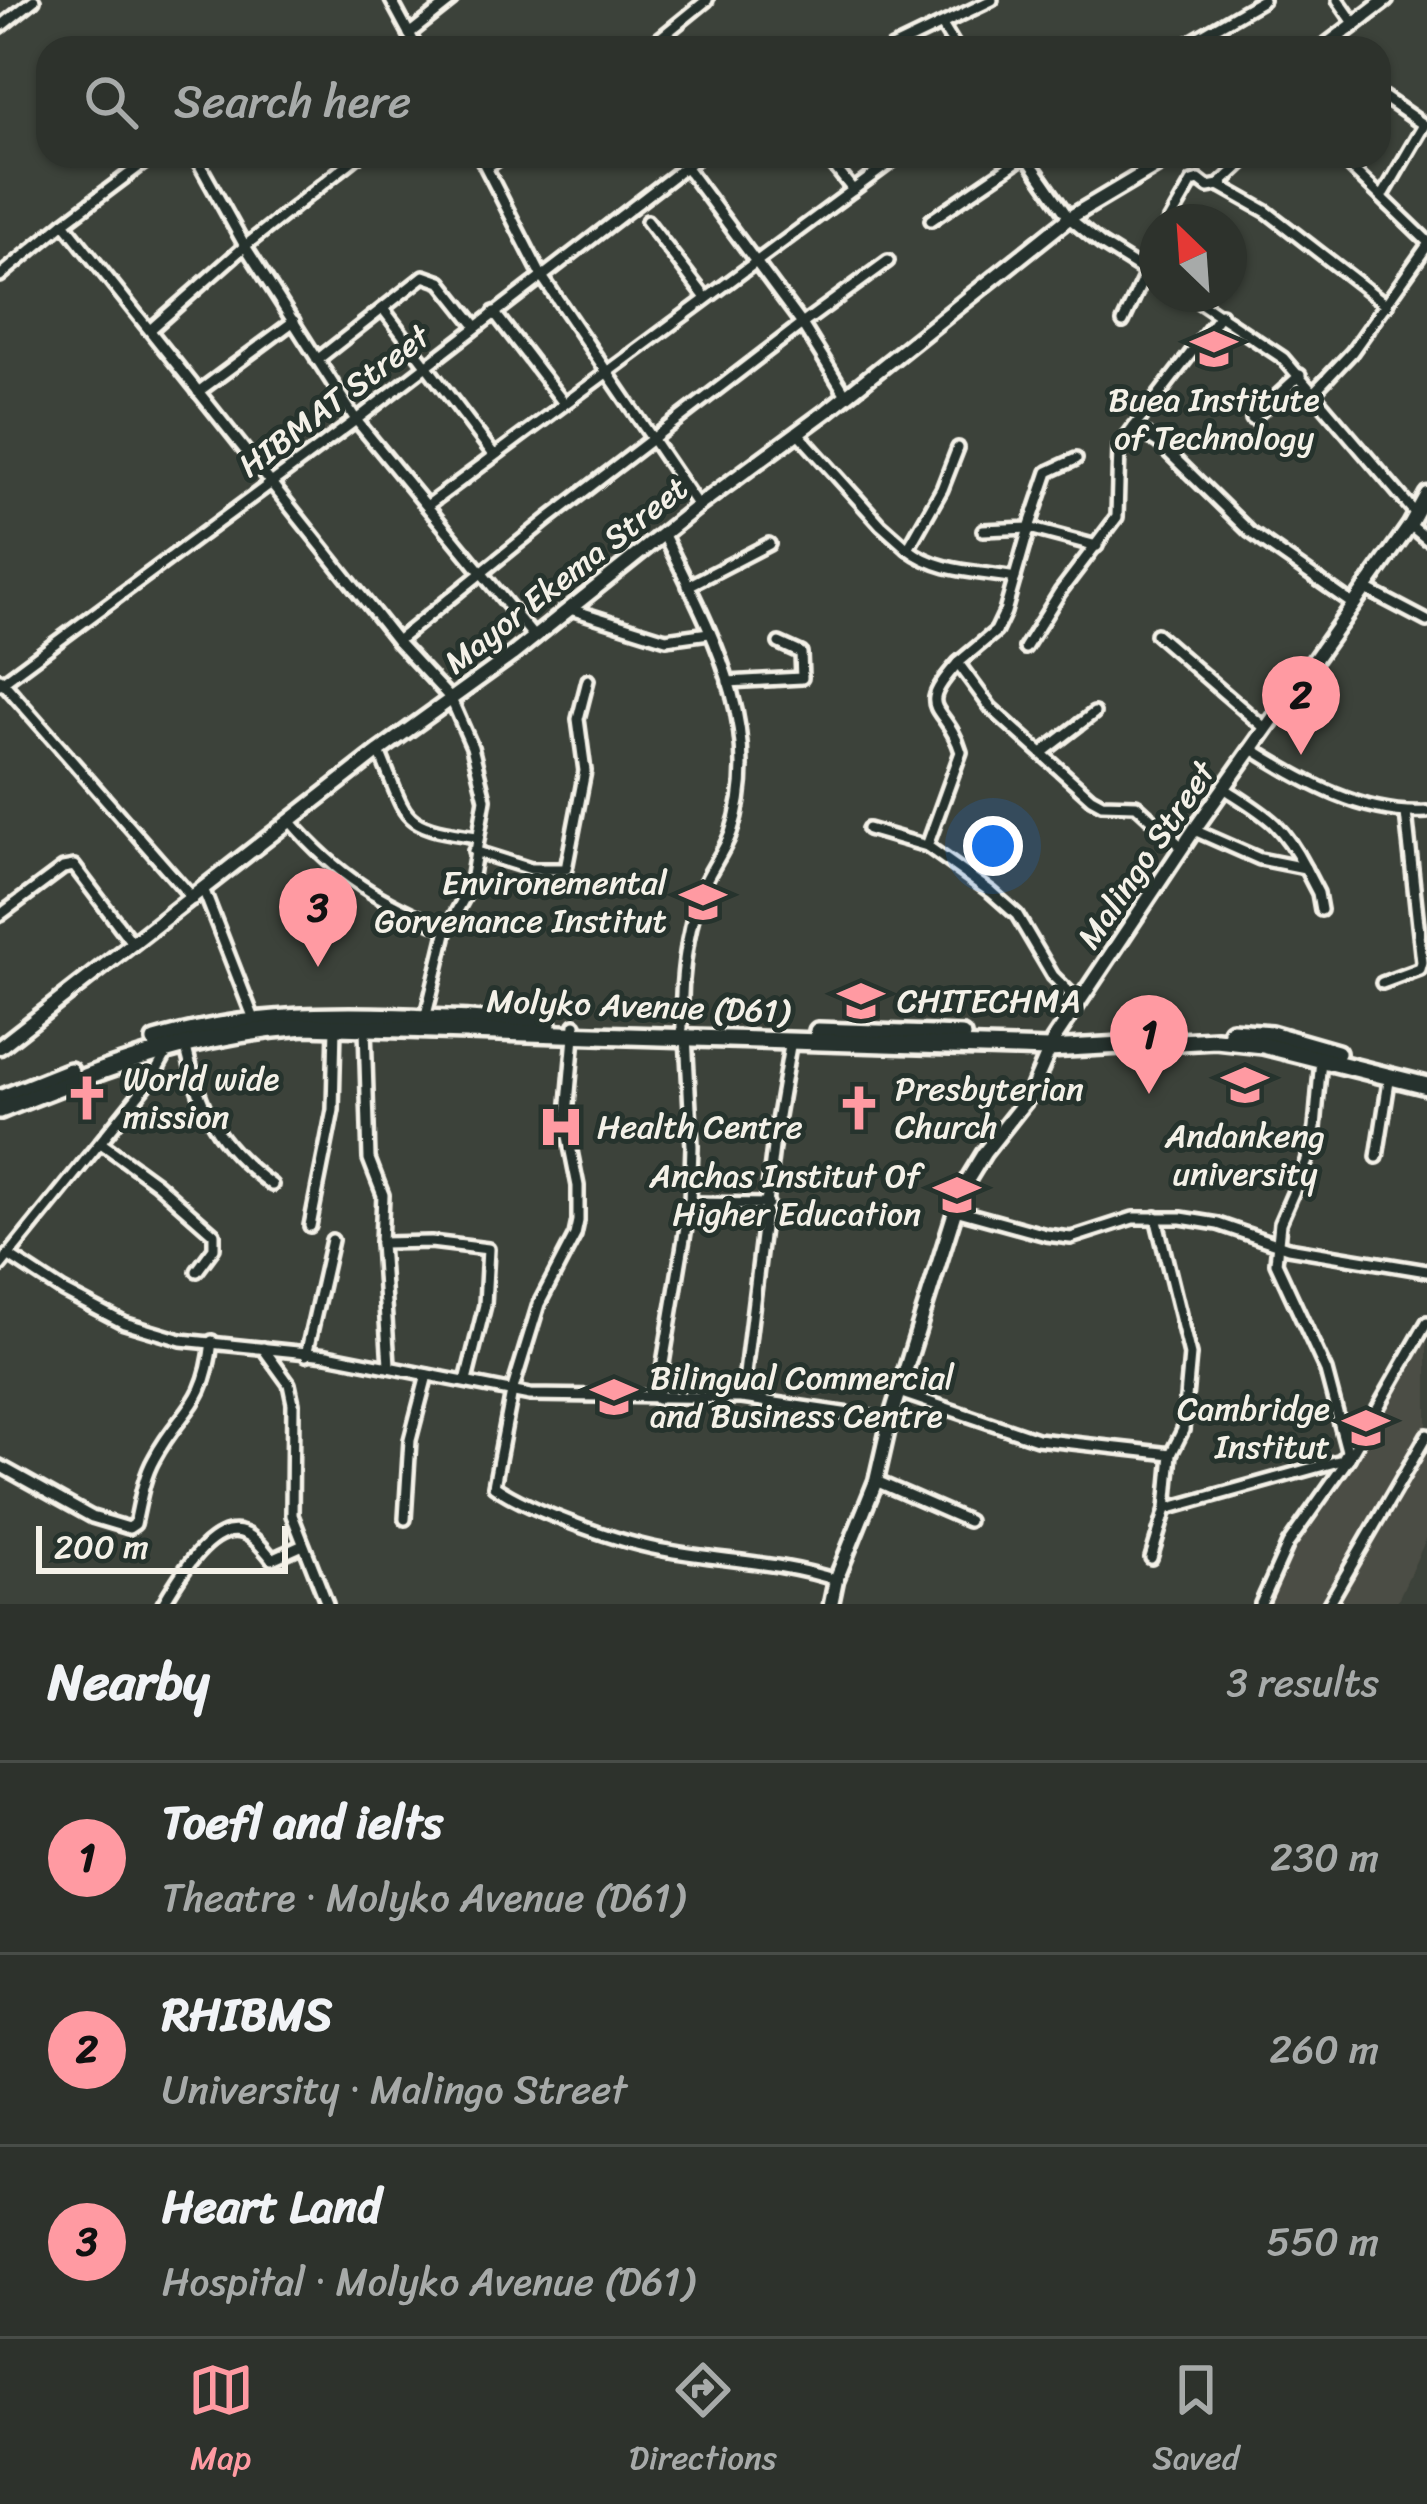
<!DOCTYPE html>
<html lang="en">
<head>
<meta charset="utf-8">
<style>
  body { margin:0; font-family:Sriracha,sans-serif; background:#393e38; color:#f1f3f6 }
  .compass { position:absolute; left:1139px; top:204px; width:108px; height:108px; border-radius:50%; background:#2d322c; box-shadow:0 3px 9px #0004; rotate:335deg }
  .scale { position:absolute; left:36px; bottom:30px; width:252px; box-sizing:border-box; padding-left:12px; border:6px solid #f4f1e8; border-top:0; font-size:33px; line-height:42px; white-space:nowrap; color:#f4f1e8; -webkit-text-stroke:9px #26332d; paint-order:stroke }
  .you { position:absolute; left:993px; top:846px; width:42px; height:42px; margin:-30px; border:9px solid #fff; border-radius:50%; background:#1a73e8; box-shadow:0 0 0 18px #1a73e833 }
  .badge { display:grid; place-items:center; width:78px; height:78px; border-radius:50%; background:#ff9aa2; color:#111; font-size:39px; font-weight:700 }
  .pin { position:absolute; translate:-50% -99px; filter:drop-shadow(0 3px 6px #0008) }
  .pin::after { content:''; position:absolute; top:63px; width:42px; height:36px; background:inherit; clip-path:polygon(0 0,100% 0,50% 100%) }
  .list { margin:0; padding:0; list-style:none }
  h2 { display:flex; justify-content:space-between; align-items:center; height:156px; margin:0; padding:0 48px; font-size:51px }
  h2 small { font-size:39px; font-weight:400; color:#a7aaa9 }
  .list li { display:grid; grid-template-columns:78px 1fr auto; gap:36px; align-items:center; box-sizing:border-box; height:192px; padding:0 48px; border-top:3px solid #484d48 }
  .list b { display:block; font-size:45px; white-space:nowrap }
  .list p { margin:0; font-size:39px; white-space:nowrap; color:#a7aaa9 }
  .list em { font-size:39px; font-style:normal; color:#a7aaa9 }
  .icon { flex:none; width:66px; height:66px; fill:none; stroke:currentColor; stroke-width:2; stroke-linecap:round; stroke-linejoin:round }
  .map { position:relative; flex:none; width:1427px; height:1604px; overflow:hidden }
  .search { position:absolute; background:#2d322c; box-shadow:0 3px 9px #0004; left:36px; right:36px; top:36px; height:132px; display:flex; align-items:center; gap:30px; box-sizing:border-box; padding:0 42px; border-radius:36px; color:#a7aaa9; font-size:45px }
  .sheet { height:732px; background:#2d322c }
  nav { display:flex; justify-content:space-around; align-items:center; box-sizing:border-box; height:168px; border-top:3px solid #484d48; background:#2d322c; font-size:33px; color:#a7aaa9 }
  nav a { display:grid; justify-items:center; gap:6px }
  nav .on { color:#ff9aa2 }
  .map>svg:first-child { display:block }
  .built { fill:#4c4d44 }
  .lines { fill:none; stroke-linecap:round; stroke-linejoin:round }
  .street-casing { stroke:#f4f1e8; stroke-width:18 }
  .secondary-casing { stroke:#f4f1e8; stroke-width:21 }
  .highway-casing { stroke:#f4f1e8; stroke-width:24 }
  .street { stroke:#26332d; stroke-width:9 }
  .secondary { stroke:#26332d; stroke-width:12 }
  .highway { stroke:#26332d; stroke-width:15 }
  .labels { text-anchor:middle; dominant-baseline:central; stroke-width:10; stroke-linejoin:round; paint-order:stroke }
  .poi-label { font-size:33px; fill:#f4f1e8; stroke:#26332d; text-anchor:start }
  .street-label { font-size:33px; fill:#f4f1e8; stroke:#26332d }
</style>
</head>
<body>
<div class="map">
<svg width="1427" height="1604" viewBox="0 0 1427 1604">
  <rect width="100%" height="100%" fill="#3c423a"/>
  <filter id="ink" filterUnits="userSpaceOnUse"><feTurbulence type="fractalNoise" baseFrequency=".00833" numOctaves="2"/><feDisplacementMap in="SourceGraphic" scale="24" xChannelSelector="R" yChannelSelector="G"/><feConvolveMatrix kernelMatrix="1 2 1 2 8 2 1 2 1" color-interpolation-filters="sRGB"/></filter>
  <g filter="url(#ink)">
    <polygon class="built" points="1427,1328 1427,1537 1396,1604 1267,1604 1288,1549"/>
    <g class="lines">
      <g class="street-casing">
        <g id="street">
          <polyline points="391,0 417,48"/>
          <polyline points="1338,0 1354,23"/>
          <polyline points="942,25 956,48"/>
          <polyline points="0,27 34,0"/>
          <polyline points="409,34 452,0"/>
          <polyline points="648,48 707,0"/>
          <polyline points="892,48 992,0"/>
          <polyline points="1180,48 1263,0"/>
          <polyline points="1379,94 1424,125 1382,197"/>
          <polyline points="153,156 64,223 397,641 451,699 472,747 485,799 470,887 447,929 425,1019"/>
          <polyline points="195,156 245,246 356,420 535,638"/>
          <polyline points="480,156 541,275 698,506"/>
          <polyline points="826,156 853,190"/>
          <polyline points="1026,156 1069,218 1101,244 1157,279"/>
          <polyline points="1339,156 1427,241"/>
          <polyline points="685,166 802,324 888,261"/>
          <polyline points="487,167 503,156"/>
          <polyline points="1219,185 1267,212 1387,305"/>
          <polyline points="931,220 1025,156"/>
          <polyline points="647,221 706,298"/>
          <polyline points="1169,222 1192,182 1199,180 1208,187 1219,185 1250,156"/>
          <polyline points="0,276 64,223"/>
          <polyline points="1187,294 1283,358 1416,514"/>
          <polyline points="384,310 494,455"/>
          <polyline points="494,312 563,402"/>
          <polyline points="1123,322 1157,249"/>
          <polyline points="151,329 245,246 358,156"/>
          <polyline points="317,360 424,276 441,282 476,326"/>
          <polyline points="1315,391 1352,352 1427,246"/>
          <polyline points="198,392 294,321"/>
          <polyline points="1252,419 1300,375"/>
          <polyline points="1134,427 1221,314"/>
          <polyline points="797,432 881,525 908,549"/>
          <path d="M958 448 942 489 908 549C939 573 978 571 1015 578"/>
          <polyline points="428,505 899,156"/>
          <polyline points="1410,525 1427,539"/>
          <polyline points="983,530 1029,528 1048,472 1076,459"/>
          <path d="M663 533C708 626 767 727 731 833 723 854 709 871 701 891 686 933 680 984 682 1028"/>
          <polyline points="1097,546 1029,528 1005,612 996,631 958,663 991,708 1091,798 1102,804 1136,805 1183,848"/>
          <polyline points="688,586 769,544"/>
          <polyline points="1366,589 1427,621"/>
          <polyline points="570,609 666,639 709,633"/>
          <polyline points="1156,634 1266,729"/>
          <polyline points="397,641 548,519 802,324 846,395"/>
          <polyline points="1025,648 1060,592 1117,517 1119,447 1134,427 1159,443 1250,532 1354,605"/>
          <polyline points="0,679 193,899"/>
          <polyline points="728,682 802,678 801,653 779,643"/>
          <polyline points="0,684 356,420 699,156"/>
          <path d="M1252 749C1304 782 1364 816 1427 812"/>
          <path d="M379 751C409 822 398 826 477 837"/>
          <polyline points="1043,752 1094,713"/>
          <path d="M1224 788C1267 816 1281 822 1305 868"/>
          <path d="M291 822C338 877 381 902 447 929"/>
          <polyline points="868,829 927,846 991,892 1017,915 1053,976 1079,1002"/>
          <polyline points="1194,830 1260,859 1305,868 1318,893 1321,910"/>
          <path d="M927 846 961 752C946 702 912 714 958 663"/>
          <polyline points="474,851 531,869 566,869 585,771 578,719 588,680"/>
          <polyline points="204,891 254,1019"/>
          <polyline points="0,915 63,868 74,866 133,944"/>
          <polyline points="1382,983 1420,969 1422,962 1406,813"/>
          <path d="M575 1025 566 1126 578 1186V1221L575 1235 539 1304 512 1392 494 1486C531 1512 624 1544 669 1551 725 1561 782 1562 836 1580"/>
          <polyline points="365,1028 369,1159 383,1195 381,1243 431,1242 488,1249 485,1305 466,1381"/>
          <polyline points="686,1036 692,1146 690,1203"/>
          <path d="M185 1043C200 1110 215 1144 272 1185"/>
          <polyline points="1321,1059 1315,1128 1307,1161 1280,1223 1276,1263 1326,1371 1349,1458"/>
          <polyline points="101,1143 156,1183 214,1234 214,1248 197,1271"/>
          <polyline points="1377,1157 1390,1075"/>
          <polyline points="955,1210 1046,1235 1071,1238 1133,1218 1181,1218 1218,1224 1288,1248 1427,1271"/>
          <polyline points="310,1226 333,1110 335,1026"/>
          <polyline points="381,1243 389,1365"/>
          <polyline points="8,1255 63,1291 124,1323 181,1340 327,1355 530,1395 742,1398 890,1420"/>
          <polyline points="0,1266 153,1077 167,1052"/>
          <polyline points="263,1348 289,1384 293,1403 292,1515 327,1604"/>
          <polyline points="306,1355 332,1240"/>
          <polyline points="899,1392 1037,1439 1171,1454"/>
          <polyline points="742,1398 774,1139 791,1040"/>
          <polyline points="657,1399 690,1203 768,1204"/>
          <path d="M0 1466 92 1517 129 1528 135 1524C140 1503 143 1478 154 1459 181 1408 205 1409 212 1341"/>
          <polyline points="876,1481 968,1521"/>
          <polyline points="1166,1509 1342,1460 1347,1452"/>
          <polyline points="405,1519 410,1440 427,1375"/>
          <polyline points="1151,1558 1166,1509 1171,1454 1183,1430 1190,1355 1156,1217"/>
          <path d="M163 1604C176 1582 211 1520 244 1533 255 1537 265 1550 272 1559L303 1545"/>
          <polyline points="1261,1604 1288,1544 1349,1458 1427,1322"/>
          <polyline points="1329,1604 1427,1435"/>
        </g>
      </g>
      <g class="secondary-casing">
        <g id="secondary">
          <polyline points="1323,48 1386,0"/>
          <polyline points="0,1047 379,751 512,655 698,506 827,411 1069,218 1173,156"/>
          <polyline points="831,1604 836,1580 876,1481 890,1420 962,1189 984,1153 1030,1095 1053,1041 1194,830 1410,525 1427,494"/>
        </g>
      </g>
      <g class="highway-casing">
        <g id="highway">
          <polyline points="818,1031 962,1036"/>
          <polyline points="1232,1031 1271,1034 1337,1053"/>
          <path d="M155 1041C283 1002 417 1019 548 1024"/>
          <polyline points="0,1099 70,1071"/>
          <path d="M0 1110C109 1067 186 1035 305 1026L1048 1049 1216 1040 1263 1045 1427 1086"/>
        </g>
      </g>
      <use href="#street" class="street"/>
      <use href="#secondary" class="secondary"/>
      <use href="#highway" class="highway"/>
    </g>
  </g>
  <defs>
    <g id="university-bare" transform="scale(3.6)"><path d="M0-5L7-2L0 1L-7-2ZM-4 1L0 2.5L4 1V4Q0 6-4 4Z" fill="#ff9aa2" stroke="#26332d" stroke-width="2.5" paint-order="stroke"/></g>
    <g id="school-bare" transform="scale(3.6)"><path d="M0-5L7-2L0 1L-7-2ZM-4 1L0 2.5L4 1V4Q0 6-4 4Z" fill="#ff9aa2" stroke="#26332d" stroke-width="2.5" paint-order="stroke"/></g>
    <g id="church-bare" transform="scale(3.6)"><path d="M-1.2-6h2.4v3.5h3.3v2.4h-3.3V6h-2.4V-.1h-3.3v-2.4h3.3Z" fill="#ff9aa2" stroke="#26332d" stroke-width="2.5" paint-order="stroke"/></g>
    <g id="hospital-bare" transform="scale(3.6)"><path d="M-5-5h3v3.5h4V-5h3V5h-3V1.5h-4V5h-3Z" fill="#ff9aa2" stroke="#26332d" stroke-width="2.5" paint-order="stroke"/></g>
  </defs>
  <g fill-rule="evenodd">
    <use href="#university-bare" x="1214" y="349"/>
    <use href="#school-bare" x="703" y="902"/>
    <use href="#university-bare" x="861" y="1001"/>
    <use href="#university-bare" x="1245" y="1085"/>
    <use href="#church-bare" x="87" y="1098"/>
    <use href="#church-bare" x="859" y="1108"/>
    <use href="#hospital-bare" x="561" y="1127"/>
    <use href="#school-bare" x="957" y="1195"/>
    <use href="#school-bare" x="614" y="1397"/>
    <use href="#school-bare" x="1366" y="1428"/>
  </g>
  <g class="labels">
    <g class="poi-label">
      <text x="1214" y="400" text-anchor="middle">Buea Institute<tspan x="1214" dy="38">of Technology</tspan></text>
      <text x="667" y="883" text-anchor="end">Environemental<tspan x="667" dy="38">Gorvenance Institut</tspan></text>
      <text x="897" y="1001">CHITECHMA</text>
      <text x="123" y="1079">World wide<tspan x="123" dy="38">mission</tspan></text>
      <text x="895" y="1089">Presbyterian<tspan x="895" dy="38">Church</tspan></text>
      <text x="597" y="1127">Health Centre</text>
      <text x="1245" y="1136" text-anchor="middle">Andankeng<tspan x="1245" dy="38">university</tspan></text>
      <text x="921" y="1176" text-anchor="end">Anchas Institut Of<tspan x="921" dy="38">Higher Education</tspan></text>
      <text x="650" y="1378">Bilingual Commercial<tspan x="650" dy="38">and Business Centre</tspan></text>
      <text x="1330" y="1409" text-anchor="end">Cambridge<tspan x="1330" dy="38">Institut</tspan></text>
    </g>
    <g class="street-label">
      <text transform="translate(334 401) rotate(-37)">HIBMAT Street</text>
      <text transform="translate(566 575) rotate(-38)">Mayor Ekema Street</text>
      <text transform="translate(1146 855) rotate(-56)">Malingo Street</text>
      <text transform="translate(638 1006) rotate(2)">Molyko Avenue (D61)</text>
    </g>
  </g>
</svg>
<svg class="compass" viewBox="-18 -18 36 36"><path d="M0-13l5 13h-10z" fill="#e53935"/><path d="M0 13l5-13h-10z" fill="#a7aaa9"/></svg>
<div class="scale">200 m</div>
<div class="you"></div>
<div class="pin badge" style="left:1149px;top:1094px">1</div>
<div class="pin badge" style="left:1301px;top:755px">2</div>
<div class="pin badge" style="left:318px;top:967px">3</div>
<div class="search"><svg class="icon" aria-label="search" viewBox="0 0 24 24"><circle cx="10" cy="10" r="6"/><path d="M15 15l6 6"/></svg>Search here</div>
</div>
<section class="sheet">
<h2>Nearby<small>3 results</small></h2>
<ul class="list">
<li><span class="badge">1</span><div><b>Toefl and ielts</b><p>Theatre · Molyko Avenue (D61)</p></div><em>230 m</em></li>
<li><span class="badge">2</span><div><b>RHIBMS</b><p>University · Malingo Street</p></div><em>260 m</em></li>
<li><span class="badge">3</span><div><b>Heart Land</b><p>Hospital · Molyko Avenue (D61)</p></div><em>550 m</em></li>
</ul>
</section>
<nav>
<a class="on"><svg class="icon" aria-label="map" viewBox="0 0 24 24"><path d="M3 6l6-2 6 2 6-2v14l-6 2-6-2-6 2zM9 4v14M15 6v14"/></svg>Map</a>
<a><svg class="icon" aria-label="directions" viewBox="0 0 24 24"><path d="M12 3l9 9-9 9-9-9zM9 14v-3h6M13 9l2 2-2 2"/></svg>Directions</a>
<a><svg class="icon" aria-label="saved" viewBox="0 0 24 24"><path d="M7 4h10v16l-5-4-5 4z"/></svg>Saved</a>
</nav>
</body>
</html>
